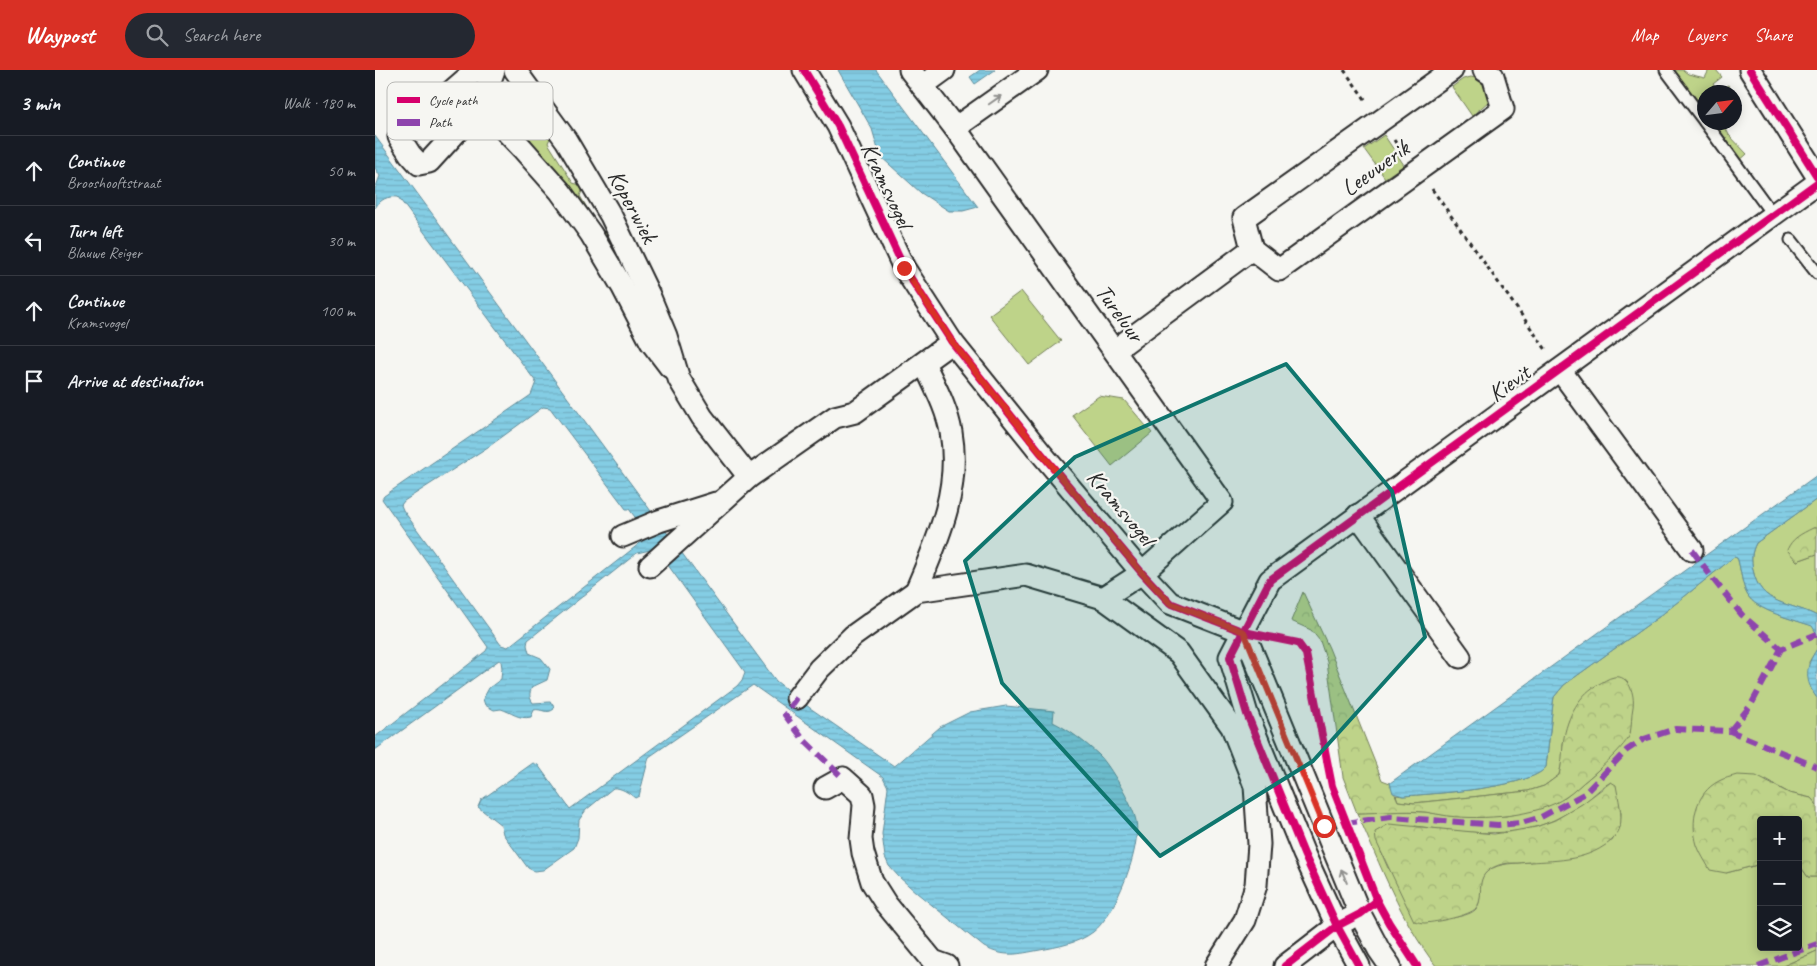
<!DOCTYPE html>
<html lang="en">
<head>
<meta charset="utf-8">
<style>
  body { margin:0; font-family:Caveat,sans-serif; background:#242831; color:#f1f3f6 }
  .controls { position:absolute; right:15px; bottom:15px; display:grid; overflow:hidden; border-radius:5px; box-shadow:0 2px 12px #0003 }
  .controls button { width:45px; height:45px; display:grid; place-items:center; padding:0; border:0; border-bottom:1px solid #363941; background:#171b24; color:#f1f3f6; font:25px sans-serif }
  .compass { position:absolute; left:1322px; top:15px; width:45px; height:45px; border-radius:50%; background:#171b24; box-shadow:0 2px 12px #0003; rotate:62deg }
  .stop { position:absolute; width:15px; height:15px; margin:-11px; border:4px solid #d93025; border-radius:50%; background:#fff }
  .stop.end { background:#d93025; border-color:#fff; box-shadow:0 1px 5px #0008 }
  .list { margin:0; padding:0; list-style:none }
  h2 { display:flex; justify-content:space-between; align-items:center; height:65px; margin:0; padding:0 20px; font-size:21px }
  h2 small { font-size:16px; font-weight:400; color:#9ea1a6 }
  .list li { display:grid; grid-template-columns:32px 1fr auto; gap:15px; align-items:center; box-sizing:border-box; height:70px; padding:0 20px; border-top:1px solid #363941 }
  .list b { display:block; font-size:19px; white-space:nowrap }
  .list p { margin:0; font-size:16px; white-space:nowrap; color:#9ea1a6 }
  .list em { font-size:16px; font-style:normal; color:#9ea1a6 }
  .icon { flex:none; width:28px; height:28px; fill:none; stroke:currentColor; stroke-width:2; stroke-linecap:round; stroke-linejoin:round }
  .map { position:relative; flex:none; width:1442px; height:896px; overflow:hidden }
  header { display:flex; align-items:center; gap:30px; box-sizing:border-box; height:70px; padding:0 25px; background:#d93025; color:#fff }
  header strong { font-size:24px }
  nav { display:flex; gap:28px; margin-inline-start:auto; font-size:18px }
  .search { width:350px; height:45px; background:#242831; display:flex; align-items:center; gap:12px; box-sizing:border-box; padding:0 18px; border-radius:28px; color:#9ea1a6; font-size:19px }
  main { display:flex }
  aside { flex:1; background:#171b24 }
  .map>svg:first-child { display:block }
  .green { fill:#bed389; stroke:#747f5a; fill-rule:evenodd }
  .forest { fill:url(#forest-crowns); stroke:#747f5a }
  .water { fill:url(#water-rules); stroke:#608c9a; fill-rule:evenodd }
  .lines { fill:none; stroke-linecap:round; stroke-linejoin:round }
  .lane-casing { stroke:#2b2b2b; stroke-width:15 }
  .street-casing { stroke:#2b2b2b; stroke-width:25 }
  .path { stroke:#2b2b2b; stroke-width:3; stroke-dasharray:4 4; stroke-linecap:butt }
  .lane { stroke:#f6f6f2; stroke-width:11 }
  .street { stroke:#f6f6f2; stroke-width:21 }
  .quiet { stroke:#8e44ad; stroke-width:6; stroke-dasharray:12 6; stroke-linecap:butt }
  .cycleway-casing { stroke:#f6f6f2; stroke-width:11 }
  .cycleway { stroke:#d6006c; stroke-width:8 }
  .oneway { stroke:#90908e }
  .route { stroke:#d93025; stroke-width:6 }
  .marked { fill:#0f766e; fill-opacity:0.2; stroke:#0f766e; stroke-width:4; stroke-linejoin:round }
  .labels { text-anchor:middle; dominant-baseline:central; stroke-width:4.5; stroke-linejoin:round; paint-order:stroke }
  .street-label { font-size:24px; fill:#2b2b2b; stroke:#f6f6f2 }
  .key { fill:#f6f6f2; stroke:#b9b9b6; stroke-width:1 }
  .key-label { font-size:14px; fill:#2b2b2b }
</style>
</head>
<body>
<header>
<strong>Waypost</strong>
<div class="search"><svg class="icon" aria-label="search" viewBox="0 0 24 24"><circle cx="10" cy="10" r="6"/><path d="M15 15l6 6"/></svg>Search here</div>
<nav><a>Map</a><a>Layers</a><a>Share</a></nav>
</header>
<main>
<aside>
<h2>3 min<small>Walk · 180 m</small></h2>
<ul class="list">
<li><svg class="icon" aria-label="ahead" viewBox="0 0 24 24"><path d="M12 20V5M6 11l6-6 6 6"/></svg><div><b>Continue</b><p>Brooshooftstraat</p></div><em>50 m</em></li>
<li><svg class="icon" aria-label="left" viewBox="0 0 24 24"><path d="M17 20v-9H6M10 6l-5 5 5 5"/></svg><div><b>Turn left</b><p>Blauwe Reiger</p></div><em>30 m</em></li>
<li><svg class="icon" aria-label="ahead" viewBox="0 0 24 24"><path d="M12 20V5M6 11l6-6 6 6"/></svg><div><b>Continue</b><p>Kramsvogel</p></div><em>100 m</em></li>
<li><svg class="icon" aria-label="arrive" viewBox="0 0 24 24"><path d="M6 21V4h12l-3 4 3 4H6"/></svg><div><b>Arrive at destination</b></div></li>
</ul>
</aside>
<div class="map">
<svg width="1442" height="896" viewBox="0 0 1442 896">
  <defs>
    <pattern id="forest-crowns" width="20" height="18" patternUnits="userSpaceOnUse" patternTransform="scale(1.25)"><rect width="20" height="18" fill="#bed389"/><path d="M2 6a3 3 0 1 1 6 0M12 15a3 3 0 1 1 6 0" fill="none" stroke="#a3b576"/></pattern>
    <pattern id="water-rules" width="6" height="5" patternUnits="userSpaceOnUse" patternTransform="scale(1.25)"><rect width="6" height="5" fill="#84cde4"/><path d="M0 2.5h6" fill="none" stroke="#72b0c4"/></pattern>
  </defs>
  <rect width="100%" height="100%" fill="#f6f6f2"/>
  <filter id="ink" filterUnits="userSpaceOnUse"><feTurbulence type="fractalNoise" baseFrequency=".02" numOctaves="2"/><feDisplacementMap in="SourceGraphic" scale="10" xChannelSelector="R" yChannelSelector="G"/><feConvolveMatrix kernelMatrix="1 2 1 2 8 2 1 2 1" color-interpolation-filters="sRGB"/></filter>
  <g filter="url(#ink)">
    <g class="green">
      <polygon points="1296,0 1308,0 1313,4 1330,8 1334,0 1341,0 1347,7 1338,14 1343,21 1353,15 1358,22 1330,22 1329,49 1320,37 1327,32 1316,27"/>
      <path d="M1096 7C1109 9 1115 19 1114 31L1097 46 1077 17 1088 9Z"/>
      <polygon points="136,16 146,18 143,29 166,61 177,63 173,73 198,113 209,116 205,126 225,160 236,163 244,185 240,186 119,34 120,31"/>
      <polygon points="1332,53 1348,53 1354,65 1372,84 1362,93"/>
      <polygon points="1009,65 1029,95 1010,108 989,79"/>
      <polygon points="646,221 686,271 654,295 614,245"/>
      <polygon points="724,326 749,330 777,363 737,396 697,345"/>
      <path d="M1442 429V458H1438L1422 491 1442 484V546C1416 532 1385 536 1378 500 1376 489 1376 483 1381 473Z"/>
      <path d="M1359 487 1362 488 1363 490C1366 501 1367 515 1372 524 1380 541 1421 550 1438 556L1442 564V579L1434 592 1437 621 1442 628V735L1436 728 1414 723 1391 710 1351 803 1386 794V877H1423V793L1433 807H1442V881L1408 896H1061C1025 849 1006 796 982 743L1024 741 1051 742 1075 746H1131L1190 728 1221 702 1247 675 1255 664V651L1194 650 1188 674V688L1184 705 1169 716 1153 721 1039 733 1023 731 1021 725 1028 726C1056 724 1156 718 1171 697L1178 633 1179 627 1189 615 1285 546ZM1236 712 1246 743 1245 757 1237 771C1210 778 1182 787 1154 792 1140 794 1125 792 1113 801 1099 811 1110 830 1100 840 1094 845 1085 846 1078 848L1013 798 1006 782 1040 756C1087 762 1136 770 1179 750 1189 745 1200 739 1209 733 1218 726 1226 717 1236 712Z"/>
    </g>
    <g class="forest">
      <path d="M1438 458H1442V484L1422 491 1412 480C1417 468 1426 464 1438 458Z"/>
      <path d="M928 522 954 578 1007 710 1015 713 1023 731 1039 733 1153 721 1169 716 1184 705C1187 694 1187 685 1188 675 1190 652 1202 626 1222 615 1228 612 1233 608 1239 607 1254 604 1260 625 1258 637 1256 646 1257 655 1255 664 1251 676 1224 699 1214 708 1206 714 1199 722 1191 727 1162 747 1107 750 1073 746 1065 745 1058 743 1050 742 1028 740 1005 743 982 743L968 707 952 592 945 571 936 560 916 551Z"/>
      <path d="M1362 705 1381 706 1414 723 1436 728 1442 735V807H1433L1423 793V750H1386V794L1351 803 1335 800C1331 792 1325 784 1322 775 1315 752 1320 723 1344 711 1349 708 1356 707 1362 705Z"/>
      <path d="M1236 712 1241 715C1243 728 1248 744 1245 757 1243 765 1236 772 1229 776 1204 793 1172 790 1143 793 1137 793 1130 793 1124 795 1095 805 1112 825 1101 838 1095 846 1061 852 1050 853 1046 853 1043 852 1039 851L1001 771 1000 762 1014 754 1119 764 1139 761 1161 757 1180 750 1207 734Z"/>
      <polygon points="1442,881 1442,896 1408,896"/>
    </g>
    <g class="water">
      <polygon points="463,0 501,0 603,137 588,141 574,141 546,123 505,86 497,59"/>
      <polygon points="605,0 620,0 600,14 595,7"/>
      <path d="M0 66 401 611 435 638 519 696 521 695 565 657 595 642 631 636 679 641 678 652C694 660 710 672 724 685 734 694 759 737 761 751 767 777 740 846 718 862 704 873 682 877 665 880 643 884 630 888 609 877L542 823 524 807 514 796 510 787 507 764 513 717 508 707 378 615 274 687 264 726 260 728C254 723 246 717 238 718L211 740 204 750 203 768 199 778 168 800 159 801 153 798 128 764 126 755 103 737 106 730 158 693 163 695 195 739 362 616 367 610 370 602 290 491 280 480H275L262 483 153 570 152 575 154 583 166 588 175 599 172 610 157 617C154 624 154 627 158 633L175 632 178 634 179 639C172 645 166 638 159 640L156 647C144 650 136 642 126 639L119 640 110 635 108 629 114 618 126 609 127 598 126 591 124 590 0 680V667L111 581 113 577 7 429 9 426 156 325 161 312 23 127C12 126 6 129 0 138V119L5 106 0 98ZM168 337 175 338 251 439H254L274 466 133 577 126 575 28 440 26 435 29 431 116 375Z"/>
      <path d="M1442 405V429L1381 473C1376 483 1376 489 1378 500 1385 536 1416 532 1442 546V564L1437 556C1421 550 1380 541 1372 524 1367 515 1366 501 1363 490L1362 488 1359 487 1285 546 1189 615 1179 627 1178 633 1171 697C1156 718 1056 724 1028 726L1018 723 1015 713Z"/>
      <path d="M1442 579V628C1429 611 1430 596 1442 579Z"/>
    </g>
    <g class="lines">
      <g class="lane-casing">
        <g id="lane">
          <polyline points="1291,0 1330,52"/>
          <polyline points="1330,52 1398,145"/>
          <polyline points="1416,170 1442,203"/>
        </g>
      </g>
      <g class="street-casing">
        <g id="street">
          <polyline points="101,0 24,67 35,84 44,94 54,92 106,35 119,0"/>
          <polyline points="140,0 191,70 236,146 274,225 291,266 304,309 327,347 374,407"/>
          <polyline points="429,0 463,56 529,198 577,272 666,383 767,503 795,533 869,562"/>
          <polyline points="535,0 580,58 847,432 767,503 728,528"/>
          <polyline points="1077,0 869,148 877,179 904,200 1128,39 1118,6 1109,0"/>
          <polyline points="1375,0 1442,106"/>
          <polyline points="547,16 569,0"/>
          <polyline points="106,35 147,78 185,121 216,164 247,216 276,272 295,297"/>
          <polyline points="580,58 662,0"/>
          <polyline points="740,280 877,179"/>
          <polyline points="1185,300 1317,480"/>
          <polyline points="983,445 1085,587"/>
          <polyline points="248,466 284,451 341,433"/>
          <polyline points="275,496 374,407 460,347 480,342 577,272"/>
          <path d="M541 521C563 469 586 419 576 362 572 338 559 315 549 293"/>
          <polyline points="869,562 985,844 1004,880 1015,896"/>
          <polyline points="422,628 444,599 478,566 541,521 651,505 728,528 804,583 857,657 880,716 884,774 881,815 870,850 841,896"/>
          <polyline points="450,718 468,708 487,725 489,735 486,769 488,783 497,812 511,834 558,891 572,896"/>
          <polyline points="910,896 962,856 974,849"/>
          <polyline points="984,896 962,856 929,784 872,644 855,587 895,510 1442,113"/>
        </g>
      </g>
      <g class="path">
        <polyline points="969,0 992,32"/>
        <polyline points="1019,70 1028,83"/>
        <polyline points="1057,119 1172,281"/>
      </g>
      <use href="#lane" class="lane"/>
      <use href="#street" class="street"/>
      <g class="quiet">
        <polyline points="1317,480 1338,509 1367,545 1406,579"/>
        <polyline points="422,628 410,645 428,669 468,708"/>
        <polyline points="1355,661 1376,635 1406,579 1442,564"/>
        <polyline points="970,753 1016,747 1123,755 1146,753 1164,748 1209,724 1252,680 1269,669 1300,659 1355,661 1442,697"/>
        <polyline points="1383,896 1442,874"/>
      </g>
      <g class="cycleway-casing">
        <g id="cycleway">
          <polyline points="429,0 463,56 529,198 577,272 666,383 767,503 795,533 869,562 923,573 931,584 957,716 1002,831 1014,853 1042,896"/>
          <polyline points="1375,0 1442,106"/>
          <polyline points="910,896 962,856 985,844 1002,831"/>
          <polyline points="984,896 962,856 929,784 872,644 855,587 895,510 1442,113"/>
        </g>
      </g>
      <use href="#cycleway" class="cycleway"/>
    </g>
    <defs><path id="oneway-shaft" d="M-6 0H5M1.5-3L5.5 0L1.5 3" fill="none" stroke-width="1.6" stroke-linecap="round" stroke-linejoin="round" transform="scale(1.25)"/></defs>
    <g class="oneway">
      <use href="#oneway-shaft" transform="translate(620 30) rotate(-35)"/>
      <use href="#oneway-shaft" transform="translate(969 806) rotate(-112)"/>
    </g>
  </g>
  <g class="lines" filter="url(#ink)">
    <polyline class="route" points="529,198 577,272 666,383 767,503 795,533 869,562 949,756"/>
  </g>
  <path class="marked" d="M911 294 1017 421 1050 567 938 691 785 786 627 613 590 491 700 387Z"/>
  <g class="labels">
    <g class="street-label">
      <text transform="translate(1000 98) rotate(-36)">Leeuwerik</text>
      <text transform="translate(512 115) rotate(65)">Kramsvogel</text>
      <text transform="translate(258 136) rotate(62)">Koperwiek</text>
      <text transform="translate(745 243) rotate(54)">Tureluur</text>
      <text transform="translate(1134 313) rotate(-36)">Kievit</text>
      <text transform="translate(746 437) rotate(50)">Kramsvogel</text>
    </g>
  </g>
  <rect x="12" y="12" width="166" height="58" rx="8" class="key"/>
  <rect x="22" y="27" width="23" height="6" fill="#d6006c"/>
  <rect x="22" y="49" width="23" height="7" fill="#8e44ad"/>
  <g class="key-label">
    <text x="54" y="35">Cycle path</text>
    <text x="54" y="57">Path</text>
  </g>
</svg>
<div class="controls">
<button>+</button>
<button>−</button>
<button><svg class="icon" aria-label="layers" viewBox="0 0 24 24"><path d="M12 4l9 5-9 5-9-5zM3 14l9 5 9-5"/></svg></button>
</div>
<svg class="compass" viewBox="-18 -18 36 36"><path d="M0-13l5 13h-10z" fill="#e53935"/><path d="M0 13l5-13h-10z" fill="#9ea1a6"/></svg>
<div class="stop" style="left:949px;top:756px"></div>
<div class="stop end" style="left:529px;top:198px"></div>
</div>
</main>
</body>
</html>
